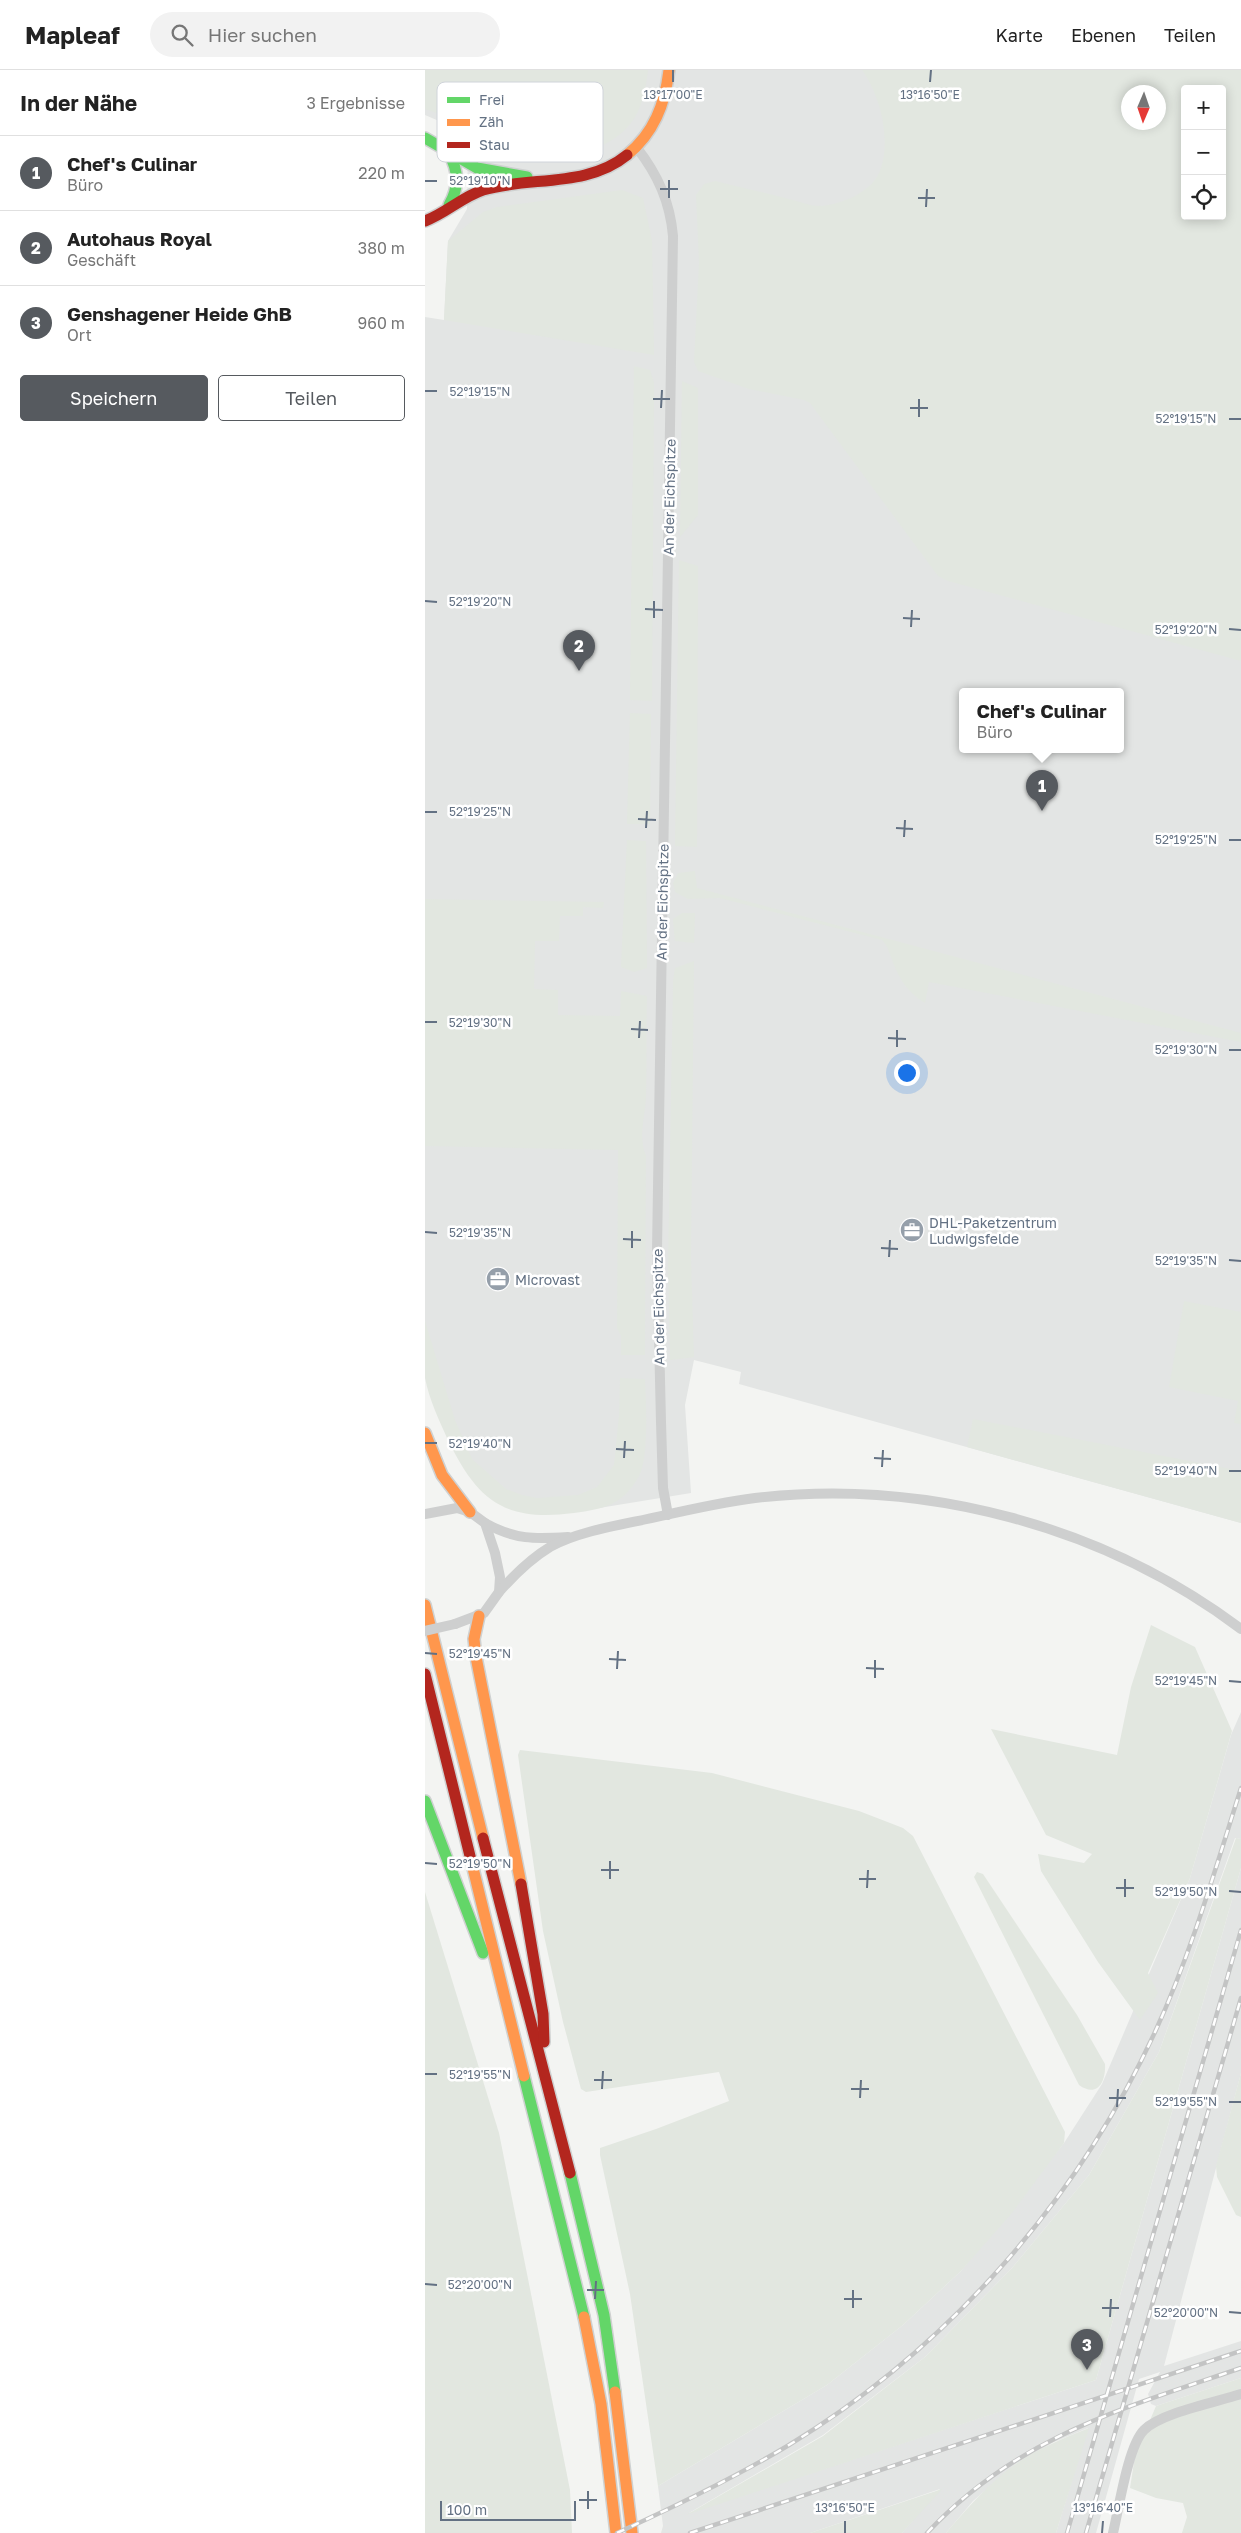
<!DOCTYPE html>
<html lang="de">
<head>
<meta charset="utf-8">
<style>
  body { margin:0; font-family:"Golos Text",sans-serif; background:#f2f2f2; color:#222 }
  .controls { position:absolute; right:15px; top:15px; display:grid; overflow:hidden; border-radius:5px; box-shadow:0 2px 12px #0003 }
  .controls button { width:45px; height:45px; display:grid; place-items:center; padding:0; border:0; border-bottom:1px solid #e0e0e0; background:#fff; color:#222; font:25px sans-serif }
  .compass { position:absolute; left:696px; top:15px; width:45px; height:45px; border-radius:50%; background:#fff; box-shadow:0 2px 12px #0003; rotate:182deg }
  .scale { position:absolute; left:15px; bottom:12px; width:136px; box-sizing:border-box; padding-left:5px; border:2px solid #637183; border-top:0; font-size:14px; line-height:18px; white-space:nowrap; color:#637183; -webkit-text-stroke:4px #fff; paint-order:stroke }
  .you { position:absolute; left:481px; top:1002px; width:18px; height:18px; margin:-12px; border:4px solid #fff; border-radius:50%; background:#1a73e8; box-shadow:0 0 0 8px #1a73e833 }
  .badge { display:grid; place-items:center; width:32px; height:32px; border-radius:50%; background:#565a5f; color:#fff; font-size:16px; font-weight:700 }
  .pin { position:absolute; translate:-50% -41px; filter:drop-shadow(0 1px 2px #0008) }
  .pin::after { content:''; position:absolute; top:26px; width:18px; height:15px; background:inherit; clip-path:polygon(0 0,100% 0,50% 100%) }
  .popup { position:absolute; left:534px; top:618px; width:165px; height:65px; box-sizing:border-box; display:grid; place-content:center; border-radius:5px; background:#fff; filter:drop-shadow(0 1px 4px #0005); font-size:16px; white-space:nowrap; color:#767676 }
  .popup b { font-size:19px; color:#222 }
  .popup::after { content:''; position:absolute; left:50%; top:100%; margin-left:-10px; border:10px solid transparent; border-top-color:#fff }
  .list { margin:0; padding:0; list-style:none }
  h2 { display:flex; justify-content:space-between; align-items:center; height:65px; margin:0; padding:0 20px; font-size:21px }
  h2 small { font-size:16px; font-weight:400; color:#767676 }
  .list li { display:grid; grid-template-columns:32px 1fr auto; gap:15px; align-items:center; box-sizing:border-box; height:75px; padding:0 20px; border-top:1px solid #e0e0e0 }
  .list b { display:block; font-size:19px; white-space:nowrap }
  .list p { margin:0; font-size:16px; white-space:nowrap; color:#767676 }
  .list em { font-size:16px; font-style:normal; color:#767676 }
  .actions { display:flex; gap:10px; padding:15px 20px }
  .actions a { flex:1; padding:11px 0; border:1px solid #565a5f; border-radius:5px; text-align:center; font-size:18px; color:#565a5f }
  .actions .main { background:#565a5f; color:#fff }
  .icon { flex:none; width:28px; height:28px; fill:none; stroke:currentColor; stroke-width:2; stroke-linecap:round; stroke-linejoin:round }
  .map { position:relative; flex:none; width:816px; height:2463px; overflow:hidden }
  header { display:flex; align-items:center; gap:30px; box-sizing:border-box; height:70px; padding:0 25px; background:#fff; border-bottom:1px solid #e0e0e0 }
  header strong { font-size:24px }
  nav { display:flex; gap:28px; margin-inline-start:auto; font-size:18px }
  .search { width:350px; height:45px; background:#f2f2f2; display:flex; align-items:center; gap:12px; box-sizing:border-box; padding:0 18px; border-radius:28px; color:#767676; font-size:19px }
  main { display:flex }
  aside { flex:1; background:#fff }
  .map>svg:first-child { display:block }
  .built { fill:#e3e5e4; fill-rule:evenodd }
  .green { fill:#e2e7e0; fill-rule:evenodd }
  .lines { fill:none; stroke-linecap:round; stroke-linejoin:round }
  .fast-casing { stroke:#cfd1d1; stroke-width:14 }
  .slow-casing { stroke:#cfd1d1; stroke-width:14 }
  .jam-casing { stroke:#cfd1d1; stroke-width:14 }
  .street { stroke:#cecfcf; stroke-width:10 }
  .fast { stroke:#63d668; stroke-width:11 }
  .slow { stroke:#ff974d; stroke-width:11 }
  .jam { stroke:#b3261e; stroke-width:11 }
  .rail-casing { stroke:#c3c4c4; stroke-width:4.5 }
  .rail { stroke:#fff; stroke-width:2.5; stroke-dasharray:8; stroke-linecap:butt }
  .street-bridge { stroke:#cecfcf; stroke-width:10 }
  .ticks { fill:none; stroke:#637183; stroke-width:2 }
  .labels { text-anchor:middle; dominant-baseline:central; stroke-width:5; stroke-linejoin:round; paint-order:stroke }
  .street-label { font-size:14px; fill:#637183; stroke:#fff }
  .poi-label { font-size:14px; fill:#637183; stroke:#fff; text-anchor:start }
  .key { fill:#fff; stroke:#d0d4da; stroke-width:1 }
  .key-label { font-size:14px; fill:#637183 }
  .ticks-label { font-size:12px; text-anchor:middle; fill:#637183; stroke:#fff; stroke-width:5; stroke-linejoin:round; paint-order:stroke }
</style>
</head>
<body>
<header>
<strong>Mapleaf</strong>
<div class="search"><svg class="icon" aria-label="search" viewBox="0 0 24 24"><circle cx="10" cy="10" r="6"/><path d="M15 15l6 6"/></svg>Hier suchen</div>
<nav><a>Karte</a><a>Ebenen</a><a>Teilen</a></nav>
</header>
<main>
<aside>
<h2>In der Nähe<small>3 Ergebnisse</small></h2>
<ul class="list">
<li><span class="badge">1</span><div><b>Chef's Culinar</b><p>Büro</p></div><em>220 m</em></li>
<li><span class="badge">2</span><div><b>Autohaus Royal</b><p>Geschäft</p></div><em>380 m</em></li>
<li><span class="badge">3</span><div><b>Genshagener Heide GhB</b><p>Ort</p></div><em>960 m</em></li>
</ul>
<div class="actions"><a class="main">Speichern</a><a>Teilen</a></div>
</aside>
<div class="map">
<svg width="816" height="2463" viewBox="0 0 816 2463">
  <rect width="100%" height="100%" fill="#f3f4f2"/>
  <g class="built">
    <path d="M0 0H816V1453L314 1314 316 1302 269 1290 260 1335 266 1423 168 1439 69 1431 0 1304V247L19 250 23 171 42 139 43 75 28 57 0 45ZM760 19H797V146H760ZM704 22H734V52H704ZM538 622H696V680H538Z"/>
    <polygon points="816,1642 816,1769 810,1768 734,1982 664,2105 587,2198 500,2287 398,2365 264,2443 671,2310 816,1798 816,2003 739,2296 816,2271 816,2308 731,2336 726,2334 723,2324 735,2302 714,2309 671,2463 631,2463 663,2358 629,2372 592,2393 548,2431 521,2463 477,2463 515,2419 385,2463 236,2463 238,2456 233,2416 402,2315 478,2255 536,2201 639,2073 677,2014 765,1808 806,1665"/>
  </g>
  <g class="green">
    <path d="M0 0H223C219 35 211 59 178 75L172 65C108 91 60 59 0 39Z"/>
    <path d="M437 0H816V591L523 511 513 506 385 333 379 330 324 319 273 301 269 292 274 192 271 125 279 114 290 111C315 117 340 123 364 129 373 131 385 136 394 136 416 135 449 122 456 98 466 68 455 25 437 0ZM760 19H797V146H760ZM704 22H734V52H704Z"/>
    <polygon points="197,120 218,128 227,171 229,285 19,250 23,171 58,142 72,137"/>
    <polygon points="209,296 225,300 229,313 227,631 205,630"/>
    <polygon points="257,311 273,318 273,445 255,467"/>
    <polygon points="254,490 273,496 272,777 250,776"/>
    <polygon points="205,643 226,644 225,754 202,754"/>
    <polygon points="202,770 221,771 222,898 209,902 196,897"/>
    <path d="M270 801 272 818 816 963V972L504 912 500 933C483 923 474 909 467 890 464 882 463 876 457 870L295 828 263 829 250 822 248 813 253 803Z"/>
    <path d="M0 829 179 832 178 838 158 837V846H135L134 871H110L109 919 133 920V945L195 946 196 921 222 926C221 960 222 994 221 1028 220 1048 213 1066 221 1086L220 1285H196V1266L192 1258 193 1080 0 1076Z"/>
    <polygon points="257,843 270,843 269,873 250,871 248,849"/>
    <polygon points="269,891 266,1188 269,1287 245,1290 243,1193 248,912 250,898"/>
    <polygon points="759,1231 816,1242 816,1354 809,1353 813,1331 744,1317"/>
    <path d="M0 1251 30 1350 47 1389 81 1419 97 1425 112 1428 153 1425 172 1417 189 1395 194 1345 195 1308 220 1309C221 1329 224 1390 214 1406 198 1435 179 1439 149 1443 78 1452 52 1430 22 1368 14 1350 4 1329 0 1308 0 1290 0 1269 0 1251Z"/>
    <polygon points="548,1349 816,1401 816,1453 542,1377"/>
    <polygon points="726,1555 770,1577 807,1661 765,1808 723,1903 733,1923 715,1950 673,1892 616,1801 613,1784 659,1793 667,1784 621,1765 566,1659 692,1685 706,1617"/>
    <polygon points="95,1680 287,1703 434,1741 478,1758 488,1766 640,2062 639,2073 587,2143 536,2201 478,2255 402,2315 233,2416 205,2224 175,2085 175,2078 231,2059 304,2031 294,2002 161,2022 156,2019 138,1952 118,1861 93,1685"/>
    <polygon points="811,1768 816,1769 816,1798 671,2310 261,2445 398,2366 500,2287 587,2198 664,2105 734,1982"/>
    <path d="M552 1802 558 1804 652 1945 680 1994C681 2012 672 2028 654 2015L549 1807Z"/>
    <polygon points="0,1822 74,2063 145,2420 147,2463 0,2463"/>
    <polygon points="816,2003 816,2147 811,2145 792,2107 791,2096"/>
    <polygon points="816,2308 816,2463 757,2463 762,2447 758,2433 731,2428 705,2418 710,2386 731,2336"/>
    <path d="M664 2358 631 2463H521C542 2438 565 2412 592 2393 614 2378 639 2368 664 2358Z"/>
    <polygon points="517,2419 477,2463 385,2463"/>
  </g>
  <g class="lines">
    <g class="fast-casing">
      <g id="fast">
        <polyline points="0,68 52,98 102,107"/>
        <path d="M24 84C34 101 34 118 24 135"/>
        <polyline points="0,1731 58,1883"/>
        <polyline points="99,2006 159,2247"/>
        <polyline points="145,2103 179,2245 190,2322"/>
      </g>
    </g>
    <g class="slow-casing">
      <g id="slow">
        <path d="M202 85C229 63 240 34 244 0"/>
        <polyline points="0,1363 17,1405 45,1442"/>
        <polyline points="0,1535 58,1768"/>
        <polyline points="54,1546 49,1569 51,1587 96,1814"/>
        <polyline points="46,1790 99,2006"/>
        <polyline points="159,2247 176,2334 191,2463"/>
        <polyline points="190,2322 207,2463"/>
      </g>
    </g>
    <g class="jam-casing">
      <g id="jam">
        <path d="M0 151C21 143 37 127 58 120 105 106 162 118 202 85"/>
        <polyline points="0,1604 46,1790"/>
        <polyline points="58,1768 145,2103"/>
        <polyline points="96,1814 118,1944 119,1972"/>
      </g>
    </g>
    <g class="street">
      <path d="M212 78C233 105 245 132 248 166L232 1181 236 1352 238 1418 243 1445"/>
      <polyline points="0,1444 32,1438 45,1442 60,1453 70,1483 75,1507 74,1522 59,1543 30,1554"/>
      <path d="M60 1453C90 1470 110 1469 143 1467"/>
      <path d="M74 1522C89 1505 105 1489 125 1477 155 1460 202 1454 236 1446 267 1439 299 1432 330 1428 500 1408 679 1456 816 1559"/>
      <path d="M688 2463C694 2438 703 2376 719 2360 736 2343 791 2332 816 2324"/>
    </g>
    <use href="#fast" class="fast"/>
    <use href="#slow" class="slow"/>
    <use href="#jam" class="jam"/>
    <g class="rail-casing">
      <g id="rail">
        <path d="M192 2463C251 2436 309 2408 364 2375 523 2278 652 2131 730 1962 766 1884 790 1800 816 1718"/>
        <polyline points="265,2463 816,2281"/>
        <path d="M502 2463C592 2367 696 2339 816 2298"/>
        <polyline points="642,2463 816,1860"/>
        <polyline points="661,2463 816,1928"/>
      </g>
    </g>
    <use href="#rail" class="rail"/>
    <polyline class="street-bridge" points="0,1561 30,1554"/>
  </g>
  <path class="ticks" d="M248 12V0M505 12 506 0M0 111H12M235 119H253M244 128V110M493 128H510M501 137 502 119M0 321H12M228 329H245M236 338 237 320M485 338H503M494 347V329M804 349H816M0 531 12 532M220 539 238 540M229 548V531M478 548 495 549M486 557 487 540M804 559 816 560M0 742H12M213 749 231 750M221 758 222 741M471 758 488 759M479 767 480 750M804 770H816M0 952H12M206 959 223 960M214 968 215 951M463 968 481 969M472 977V960M804 980H816M0 1162 12 1163M198 1169 216 1170M207 1178V1161M456 1178 473 1179M464 1187 465 1170M804 1190 816 1191M0 1373H12M191 1379 209 1380M199 1388 200 1371M449 1388 466 1389M457 1397 458 1380M804 1401H816M0 1583 12 1584M184 1589 201 1590M441 1598 459 1599M192 1599 193 1581M450 1608V1590M804 1611 816 1612M0 1793 12 1794M176 1800H194M185 1809V1791M434 1809H451M442 1818 443 1800M691 1818H709M804 1821 816 1822M700 1827V1809M0 2004H12M169 2010H187M177 2019 178 2001M426 2019H444M435 2028 436 2010M684 2028H701M804 2032H816M692 2037 693 2019M0 2214 12 2215M162 2220H179M170 2229 171 2211M419 2229H437M428 2238V2220M677 2238H694M804 2242 816 2243M685 2247 686 2229M154 2430H172M163 2439V2421M420 2463V2451M677 2463 678 2451"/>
  <defs>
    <g id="office-disc" transform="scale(1.25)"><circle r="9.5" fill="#959faa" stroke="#fff"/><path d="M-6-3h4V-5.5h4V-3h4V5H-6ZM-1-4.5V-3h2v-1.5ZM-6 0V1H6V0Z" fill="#fff"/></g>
  </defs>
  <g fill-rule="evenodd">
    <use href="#office-disc" x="487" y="1160"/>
    <use href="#office-disc" x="73" y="1209"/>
  </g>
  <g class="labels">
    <g class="street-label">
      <text transform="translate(244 427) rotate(-89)">An der Eichspitze</text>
      <text transform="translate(237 832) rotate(-89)">An der Eichspitze</text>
      <text transform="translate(233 1237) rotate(-91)">An der Eichspitze</text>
    </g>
    <g class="poi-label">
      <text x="504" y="1152">DHL-Paketzentrum<tspan x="504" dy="16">Ludwigsfelde</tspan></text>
      <text x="90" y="1209">Microvast</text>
    </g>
  </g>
  <rect x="12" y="12" width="166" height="80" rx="8" class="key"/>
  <rect x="22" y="27" width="23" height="6" fill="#63d668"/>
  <rect x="22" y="49" width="23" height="7" fill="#ff974d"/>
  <rect x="22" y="72" width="23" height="6" fill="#b3261e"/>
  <g class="key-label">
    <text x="54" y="35">Frei</text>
    <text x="54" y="57">Zäh</text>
    <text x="54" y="80">Stau</text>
  </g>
  <g class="ticks-label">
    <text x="248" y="29">13°17'00"E</text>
    <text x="505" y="29">13°16'50"E</text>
    <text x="55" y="115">52°19'10"N</text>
    <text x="55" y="326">52°19'15"N</text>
    <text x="761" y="353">52°19'15"N</text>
    <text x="55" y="536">52°19'20"N</text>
    <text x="761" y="564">52°19'20"N</text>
    <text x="55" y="746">52°19'25"N</text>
    <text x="761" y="774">52°19'25"N</text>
    <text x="55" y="957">52°19'30"N</text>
    <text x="761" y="984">52°19'30"N</text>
    <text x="55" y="1167">52°19'35"N</text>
    <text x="761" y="1195">52°19'35"N</text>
    <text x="55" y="1378">52°19'40"N</text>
    <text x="761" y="1405">52°19'40"N</text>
    <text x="55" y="1588">52°19'45"N</text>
    <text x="761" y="1615">52°19'45"N</text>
    <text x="55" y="1798">52°19'50"N</text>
    <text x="761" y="1826">52°19'50"N</text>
    <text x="55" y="2009">52°19'55"N</text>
    <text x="761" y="2036">52°19'55"N</text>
    <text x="55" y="2219">52°20'00"N</text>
    <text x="761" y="2247">52°20'00"N</text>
    <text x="420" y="2442">13°16'50"E</text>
    <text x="678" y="2442">13°16'40"E</text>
  </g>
</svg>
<div class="controls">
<button>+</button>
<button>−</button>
<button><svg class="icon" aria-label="locate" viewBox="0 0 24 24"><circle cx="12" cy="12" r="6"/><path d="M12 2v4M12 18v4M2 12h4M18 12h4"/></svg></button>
</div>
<svg class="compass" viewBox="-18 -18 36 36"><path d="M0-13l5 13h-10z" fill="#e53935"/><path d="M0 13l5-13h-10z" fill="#767676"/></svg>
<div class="scale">100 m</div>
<div class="you"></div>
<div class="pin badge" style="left:617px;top:741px">1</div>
<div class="popup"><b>Chef's Culinar</b>Büro</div>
<div class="pin badge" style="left:154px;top:601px">2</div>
<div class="pin badge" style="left:662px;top:2300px">3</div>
</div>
</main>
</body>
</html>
